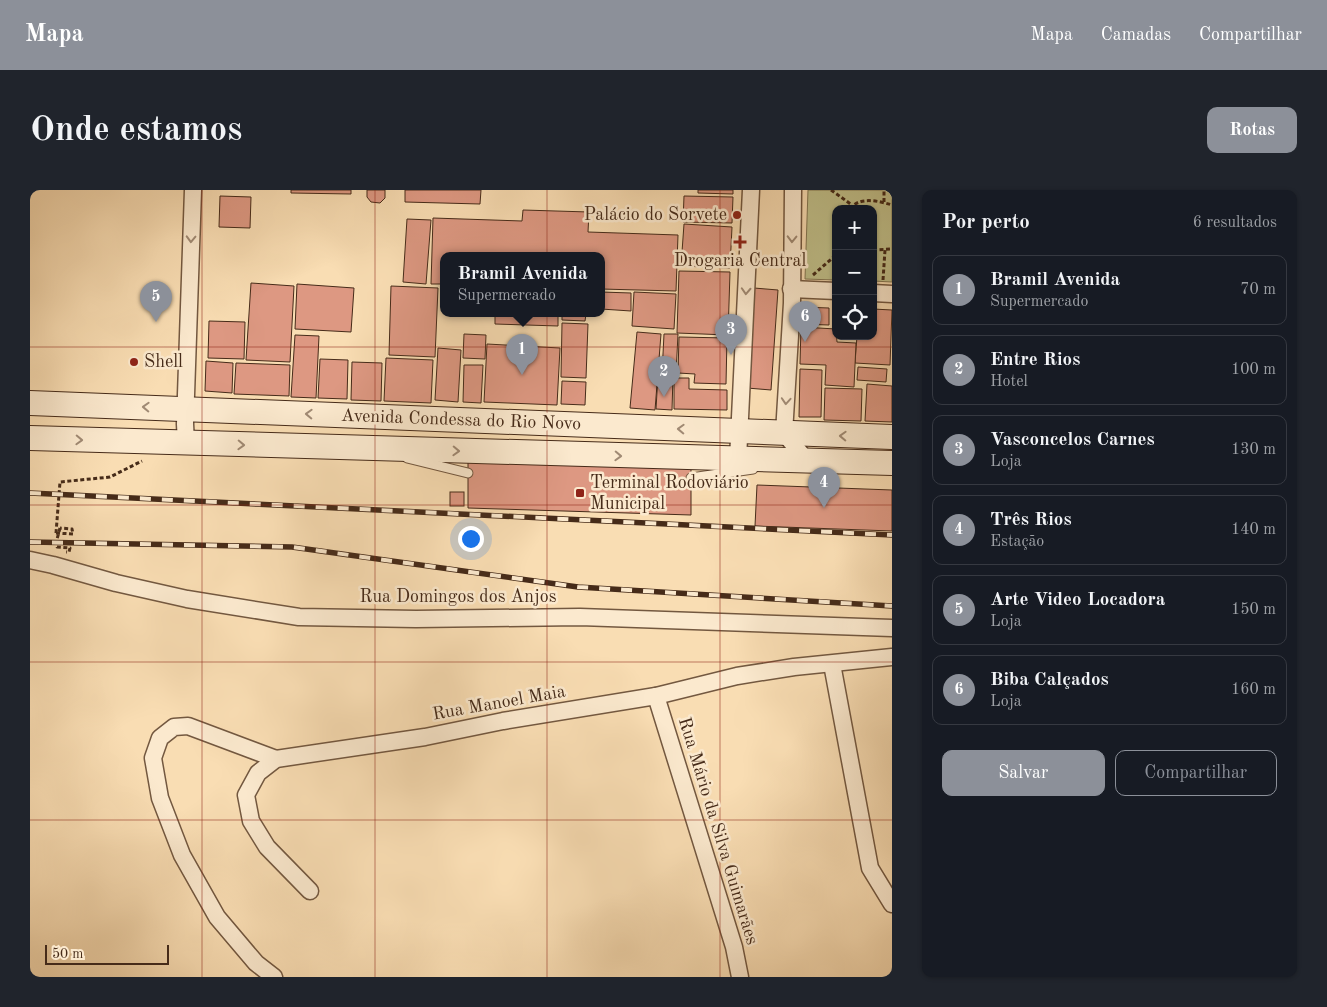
<!DOCTYPE html>
<html lang="pt">
<head>
<meta charset="utf-8">
<style>
  body { margin:0; font-family:"Old Standard TT",serif; background:#20242c; color:#f1f3f6 }
  .controls { position:absolute; right:15px; top:15px; display:grid; overflow:hidden; border-radius:10px; box-shadow:0 1px 4px #0004 }
  .controls button { width:45px; height:45px; display:grid; place-items:center; padding:0; border:0; border-bottom:1px solid #363941; background:#171b24; color:#f1f3f6; font:25px sans-serif }
  .scale { position:absolute; left:15px; bottom:12px; width:124px; box-sizing:border-box; padding-left:5px; border:2px solid #462b19; border-top:0; font-size:14px; line-height:18px; white-space:nowrap; color:#462b19; -webkit-text-stroke:4px #fbe9ce; paint-order:stroke }
  .you { position:absolute; left:440px; top:348px; width:18px; height:18px; margin:-12px; border:4px solid #fff; border-radius:50%; background:#1a73e8; box-shadow:0 0 0 8px #1a73e833 }
  .badge { display:grid; place-items:center; width:32px; height:32px; border-radius:50%; background:#8c9099; color:#fff; font-size:16px; font-weight:700 }
  .pin { position:absolute; translate:-50% -41px; filter:drop-shadow(0 1px 2px #0008) }
  .pin::after { content:''; position:absolute; top:26px; width:18px; height:15px; background:inherit; clip-path:polygon(0 0,100% 0,50% 100%) }
  .popup { position:absolute; left:410px; top:62px; width:165px; height:65px; box-sizing:border-box; display:grid; place-content:center; border-radius:10px; background:#171b24; filter:drop-shadow(0 1px 4px #0005); font-size:16px; white-space:nowrap; color:#9ea1a6 }
  .popup b { font-size:19px; color:#f1f3f6 }
  .popup::after { content:''; position:absolute; left:50%; top:100%; margin-left:-10px; border:10px solid transparent; border-top-color:#171b24 }
  .list { margin:0; padding:0; list-style:none }
  h2 { display:flex; justify-content:space-between; align-items:center; height:65px; margin:0; padding:0 20px; font-size:21px }
  h2 small { font-size:16px; font-weight:400; color:#9ea1a6 }
  .list li { display:grid; grid-template-columns:32px 1fr auto; gap:15px; align-items:center; box-sizing:border-box; height:70px; margin:0 10px 10px; padding:0 10px; border:1px solid #363941; border-radius:10px }
  .list b { display:block; font-size:19px; white-space:nowrap }
  .list p { margin:0; font-size:16px; white-space:nowrap; color:#9ea1a6 }
  .list em { font-size:16px; font-style:normal; color:#9ea1a6 }
  .actions { display:flex; gap:10px; padding:15px 20px }
  .actions a { flex:1; padding:11px 0; border:1px solid #8c9099; border-radius:10px; text-align:center; font-size:18px; color:#8c9099 }
  .actions .main { background:#8c9099; color:#fff }
  .icon { flex:none; width:28px; height:28px; fill:none; stroke:currentColor; stroke-width:2; stroke-linecap:round; stroke-linejoin:round }
  .map { position:relative; flex:none; width:862px; height:787px; overflow:hidden; border-radius:10px }
  header { display:flex; align-items:center; gap:30px; box-sizing:border-box; height:70px; padding:0 25px; background:#8c9099; color:#fff }
  header strong { font-size:24px }
  nav { display:flex; gap:28px; margin-inline-start:auto; font-size:18px }
  .intro { display:flex; align-items:center; justify-content:space-between; box-sizing:border-box; height:120px; padding:0 30px }
  h1 { margin:0; font-size:35px }
  .button { padding:12px 22px; border-radius:10px; background:#8c9099; color:#fff; font-size:18px; font-weight:700 }
  main { display:flex; gap:30px; padding:0 30px }
  aside { flex:1; background:#171b24; border-radius:10px; box-shadow:0 1px 4px #0004 }
  .map>svg:first-child { display:block }
  .green { fill:#c0c08b; stroke:#837652 }
  .building { fill:#dd9882; stroke:#462b19 }
  .lines { fill:none; stroke-linecap:round; stroke-linejoin:round }
  .service-casing { stroke:#735840; stroke-width:11 }
  .minor-casing { stroke:#735840; stroke-width:19 }
  .secondary-casing { stroke:#462b19; stroke-width:26 }
  .path { stroke:#462b19; stroke-width:3; stroke-dasharray:4 2.5; stroke-linecap:butt }
  .service { stroke:#fbe9ce; stroke-width:9 }
  .minor { stroke:#fbe9ce; stroke-width:16 }
  .secondary { stroke:#fbe9ce; stroke-width:24 }
  .rail-casing { stroke:#462b19; stroke-width:5.5 }
  .rail { stroke:#fbe9ce; stroke-width:4; stroke-dasharray:11; stroke-linecap:butt }
  .path-bridge { stroke:#462b19; stroke-width:3; stroke-dasharray:4 2.5; stroke-linecap:butt }
  .oneway { stroke:#a08a74 }
  .grid { fill:none; stroke:#8f2418; stroke-width:1; stroke-opacity:0.55 }
  .poi-dot { fill:#8f2418; stroke:#fbe9ce; stroke-width:2 }
  .labels { text-anchor:middle; dominant-baseline:central; stroke-width:5; stroke-linejoin:round; paint-order:stroke }
  .poi-label { font-size:18px; fill:#462b19; stroke:#fbe9ce; text-anchor:start }
  .street-label { font-size:18px; fill:#462b19; stroke:#fbe9ce }
</style>
</head>
<body>
<header>
<strong>Mapa</strong>
<nav><a>Mapa</a><a>Camadas</a><a>Compartilhar</a></nav>
</header>
<div class="intro"><h1>Onde estamos</h1><a class="button">Rotas</a></div>
<main>
<div class="map">
<svg width="862" height="787" viewBox="0 0 862 787">
  <rect width="100%" height="100%" fill="#f9ddb3"/>
  <filter id="stains"><feTurbulence type="fractalNoise" baseFrequency=".004" numOctaves="4"/><feColorMatrix values="0 0 0 0 .2 0 0 0 0 .09 0 0 0 0 .02 0 0 0 .5 -.17"/></filter>
  <radialGradient id="worn" r=".72"><stop offset=".6" stop-color="#630" stop-opacity="0"/><stop offset="1" stop-color="#630" stop-opacity=".3"/></radialGradient>
  <polygon class="green" points="778,0 862,0 862,92 843,91 843,19 806,19 806,90 775,89"/>
  <g class="building">
    <polygon points="261,0 321,0 321,4 261,3"/>
    <polygon points="337,0 355,0 355,8 350,13 341,12 337,7"/>
    <polygon points="375,0 451,0 450,14 375,12"/>
    <polygon points="668,0 703,0 703,4 668,3"/>
    <polygon points="190,6 221,7 220,38 189,37"/>
    <polygon points="654,6 703,7 702,33 653,32"/>
    <polygon points="493,20 559,22 558,42 648,45 646,101 571,99 571,66 413,66 413,94 401,94 403,28 492,31"/>
    <polygon points="377,29 401,30 396,94 373,92"/>
    <polygon points="654,34 702,37 700,78 651,76"/>
    <polygon points="649,81 700,82 698,145 647,143"/>
    <polygon points="221,93 264,96 260,172 216,170"/>
    <polygon points="267,94 324,98 321,142 265,139"/>
    <polygon points="361,96 408,98 405,167 359,165"/>
    <polygon points="724,98 748,100 741,200 717,198"/>
    <polygon points="571,102 601,103 601,121 571,119"/>
    <polygon points="604,102 646,104 644,139 602,136"/>
    <polygon points="771,117 799,118 799,135 770,134"/>
    <polygon points="843,119 862,120 860,175 825,173 827,146 843,146"/>
    <polygon points="465,124 528,124 528,136 465,134"/>
    <polygon points="532,124 556,124 555,131 532,130"/>
    <polygon points="179,131 215,132 214,169 178,168"/>
    <polygon points="532,133 558,134 556,188 531,187"/>
    <polygon points="771,137 806,139 807,152 826,153 824,197 795,195 796,175 770,174"/>
    <polygon points="607,142 631,144 625,220 600,218"/>
    <polygon points="434,144 456,145 455,169 433,168"/>
    <polygon points="634,144 648,144 646,184 632,184"/>
    <polygon points="265,145 289,146 286,208 261,207"/>
    <polygon points="649,147 697,148 696,194 664,193 665,184 648,183"/>
    <polygon points="457,154 530,158 527,215 454,212"/>
    <polygon points="408,158 431,160 428,212 405,210"/>
    <polygon points="356,168 403,170 401,213 354,211"/>
    <polygon points="290,169 318,170 317,209 288,208"/>
    <polygon points="176,171 203,173 202,203 175,201"/>
    <polygon points="322,172 352,173 351,211 321,210"/>
    <polygon points="206,173 260,175 259,206 204,204"/>
    <polygon points="434,175 453,175 451,213 433,212"/>
    <polygon points="828,177 857,179 856,192 827,190"/>
    <polygon points="770,179 792,180 791,227 769,227"/>
    <polygon points="628,185 643,186 642,220 626,219"/>
    <polygon points="644,188 659,188 659,199 697,200 697,220 644,219"/>
    <polygon points="532,191 556,192 555,215 531,214"/>
    <polygon points="837,194 862,196 862,232 835,231"/>
    <polygon points="795,198 832,199 831,231 794,230"/>
    <polygon points="438,272 661,278 661,325 438,318"/>
    <polygon points="727,295 862,300 862,341 725,336"/>
    <rect x="420" y="302" width="14" height="14"/>
  </g>
  <g class="lines">
    <g class="service-casing">
      <g id="service">
        <polyline points="377,268 438,283"/>
        <polyline points="661,288 723,279"/>
      </g>
    </g>
    <g class="minor-casing">
      <g id="minor">
        <polyline points="763,0 762,113 754,243 777,271"/>
        <polyline points="761,99 806,101"/>
        <polyline points="843,103 862,104"/>
        <polyline points="156,253 155,234 163,0"/>
        <polyline points="708,269 721,0"/>
        <polyline points="0,370 23,375 86,393 157,409 269,427 386,429 550,427 862,438"/>
        <polyline points="802,474 840,678 862,714"/>
        <polyline points="626,506 704,757 710,787"/>
        <polyline points="280,701 237,657 221,631 216,605 228,583 246,569 395,547 473,531 626,506 707,486 764,477 862,467"/>
        <polyline points="244,787 226,773 187,727 152,665 130,608 123,568 130,548 144,537 158,536 246,569"/>
      </g>
    </g>
    <g class="secondary-casing">
      <g id="secondary">
        <polyline points="0,213 862,247"/>
        <polyline points="0,248 862,273"/>
      </g>
    </g>
    <g class="path">
      <polyline points="801,0 822,15"/>
      <polyline points="854,12 854,0"/>
      <path d="M820 19C829 6 849 11 862 15"/>
      <polyline points="843,60 862,59"/>
      <polyline points="783,85 806,65"/>
      <polyline points="853,90 855,60"/>
      <polyline points="30,338 26,353 27,357 40,358 39,362 36,362"/>
      <polyline points="26,343 30,292 80,287 112,271"/>
    </g>
    <use href="#service" class="service"/>
    <use href="#minor" class="minor"/>
    <use href="#secondary" class="secondary"/>
    <g class="rail-casing">
      <g id="rail">
        <polyline points="0,303 862,345"/>
        <polyline points="0,352 262,357 548,397 862,416"/>
      </g>
    </g>
    <use href="#rail" class="rail"/>
    <polyline class="path-bridge" points="26,343 43,344 42,339 30,338"/>
  </g>
  <defs><path id="oneway-chevron" d="M-2-3.5L2.5 0L-2 3.5" fill="none" stroke-width="1.6" stroke-linecap="round" stroke-linejoin="round" transform="scale(1.25)"/></defs>
  <g class="oneway">
    <use href="#oneway-chevron" transform="translate(161 49) rotate(92)"/>
    <use href="#oneway-chevron" transform="translate(762 49) rotate(91)"/>
    <use href="#oneway-chevron" transform="translate(716 101) rotate(93)"/>
    <use href="#oneway-chevron" transform="translate(756 211) rotate(94)"/>
    <use href="#oneway-chevron" transform="translate(116 217) rotate(-178)"/>
    <use href="#oneway-chevron" transform="translate(279 224) rotate(-178)"/>
    <use href="#oneway-chevron" transform="translate(651 239) rotate(-178)"/>
    <use href="#oneway-chevron" transform="translate(813 246) rotate(-178)"/>
    <use href="#oneway-chevron" transform="translate(49 250) rotate(2)"/>
    <use href="#oneway-chevron" transform="translate(211 255) rotate(2)"/>
    <use href="#oneway-chevron" transform="translate(426 261) rotate(2)"/>
    <use href="#oneway-chevron" transform="translate(588 266) rotate(2)"/>
  </g>
  <path class="grid" d="M172 0V787M345 0V787M517 0V787M690 0V787M0 157H862M0 315H862M0 472H862M0 630H862"/>
  <g class="poi-dot">
    <circle cx="707" cy="25" r="5"/>
    <path d="M707.5 44.5h5v5h5v5h-5v5h-5v-5h-5v-5h5z"/>
    <circle cx="104" cy="172" r="5"/>
    <rect x="545" y="298" width="10" height="10" rx="2.5"/>
  </g>
  <g class="labels">
    <g class="poi-label">
      <text x="697" y="25" text-anchor="end">Palácio do Sorvete</text>
      <text x="710" y="71" text-anchor="middle">Drogaria Central</text>
      <text x="114" y="172">Shell</text>
      <text x="560" y="293">Terminal Rodoviário<tspan x="560" dy="21">Municipal</tspan></text>
    </g>
    <g class="street-label">
      <text transform="translate(431 230) rotate(2)">Avenida Condessa do Rio Novo</text>
      <text x="428" y="407">Rua Domingos dos Anjos</text>
      <text transform="translate(469 513) rotate(-10)">Rua Manoel Maia</text>
      <text transform="translate(688 641) rotate(73)">Rua Mário da Silva Guimarães</text>
    </g>
  </g>
  <rect width="100%" height="100%" filter="url(#stains)"/>
  <rect width="100%" height="100%" fill="url(#worn)"/>
</svg>
<div class="controls">
<button>+</button>
<button>−</button>
<button><svg class="icon" aria-label="locate" viewBox="0 0 24 24"><circle cx="12" cy="12" r="6"/><path d="M12 2v4M12 18v4M2 12h4M18 12h4"/></svg></button>
</div>
<div class="scale">50 m</div>
<div class="you"></div>
<div class="pin badge" style="left:492px;top:185px">1</div>
<div class="popup"><b>Bramil Avenida</b>Supermercado</div>
<div class="pin badge" style="left:634px;top:207px">2</div>
<div class="pin badge" style="left:701px;top:165px">3</div>
<div class="pin badge" style="left:794px;top:318px">4</div>
<div class="pin badge" style="left:126px;top:132px">5</div>
<div class="pin badge" style="left:775px;top:152px">6</div>
</div>
<aside>
<h2>Por perto<small>6 resultados</small></h2>
<ul class="list">
<li><span class="badge">1</span><div><b>Bramil Avenida</b><p>Supermercado</p></div><em>70 m</em></li>
<li><span class="badge">2</span><div><b>Entre Rios</b><p>Hotel</p></div><em>100 m</em></li>
<li><span class="badge">3</span><div><b>Vasconcelos Carnes</b><p>Loja</p></div><em>130 m</em></li>
<li><span class="badge">4</span><div><b>Três Rios</b><p>Estação</p></div><em>140 m</em></li>
<li><span class="badge">5</span><div><b>Arte Video Locadora</b><p>Loja</p></div><em>150 m</em></li>
<li><span class="badge">6</span><div><b>Biba Calçados</b><p>Loja</p></div><em>160 m</em></li>
</ul>
<div class="actions"><a class="main">Salvar</a><a>Compartilhar</a></div>
</aside>
</main>
</body>
</html>
